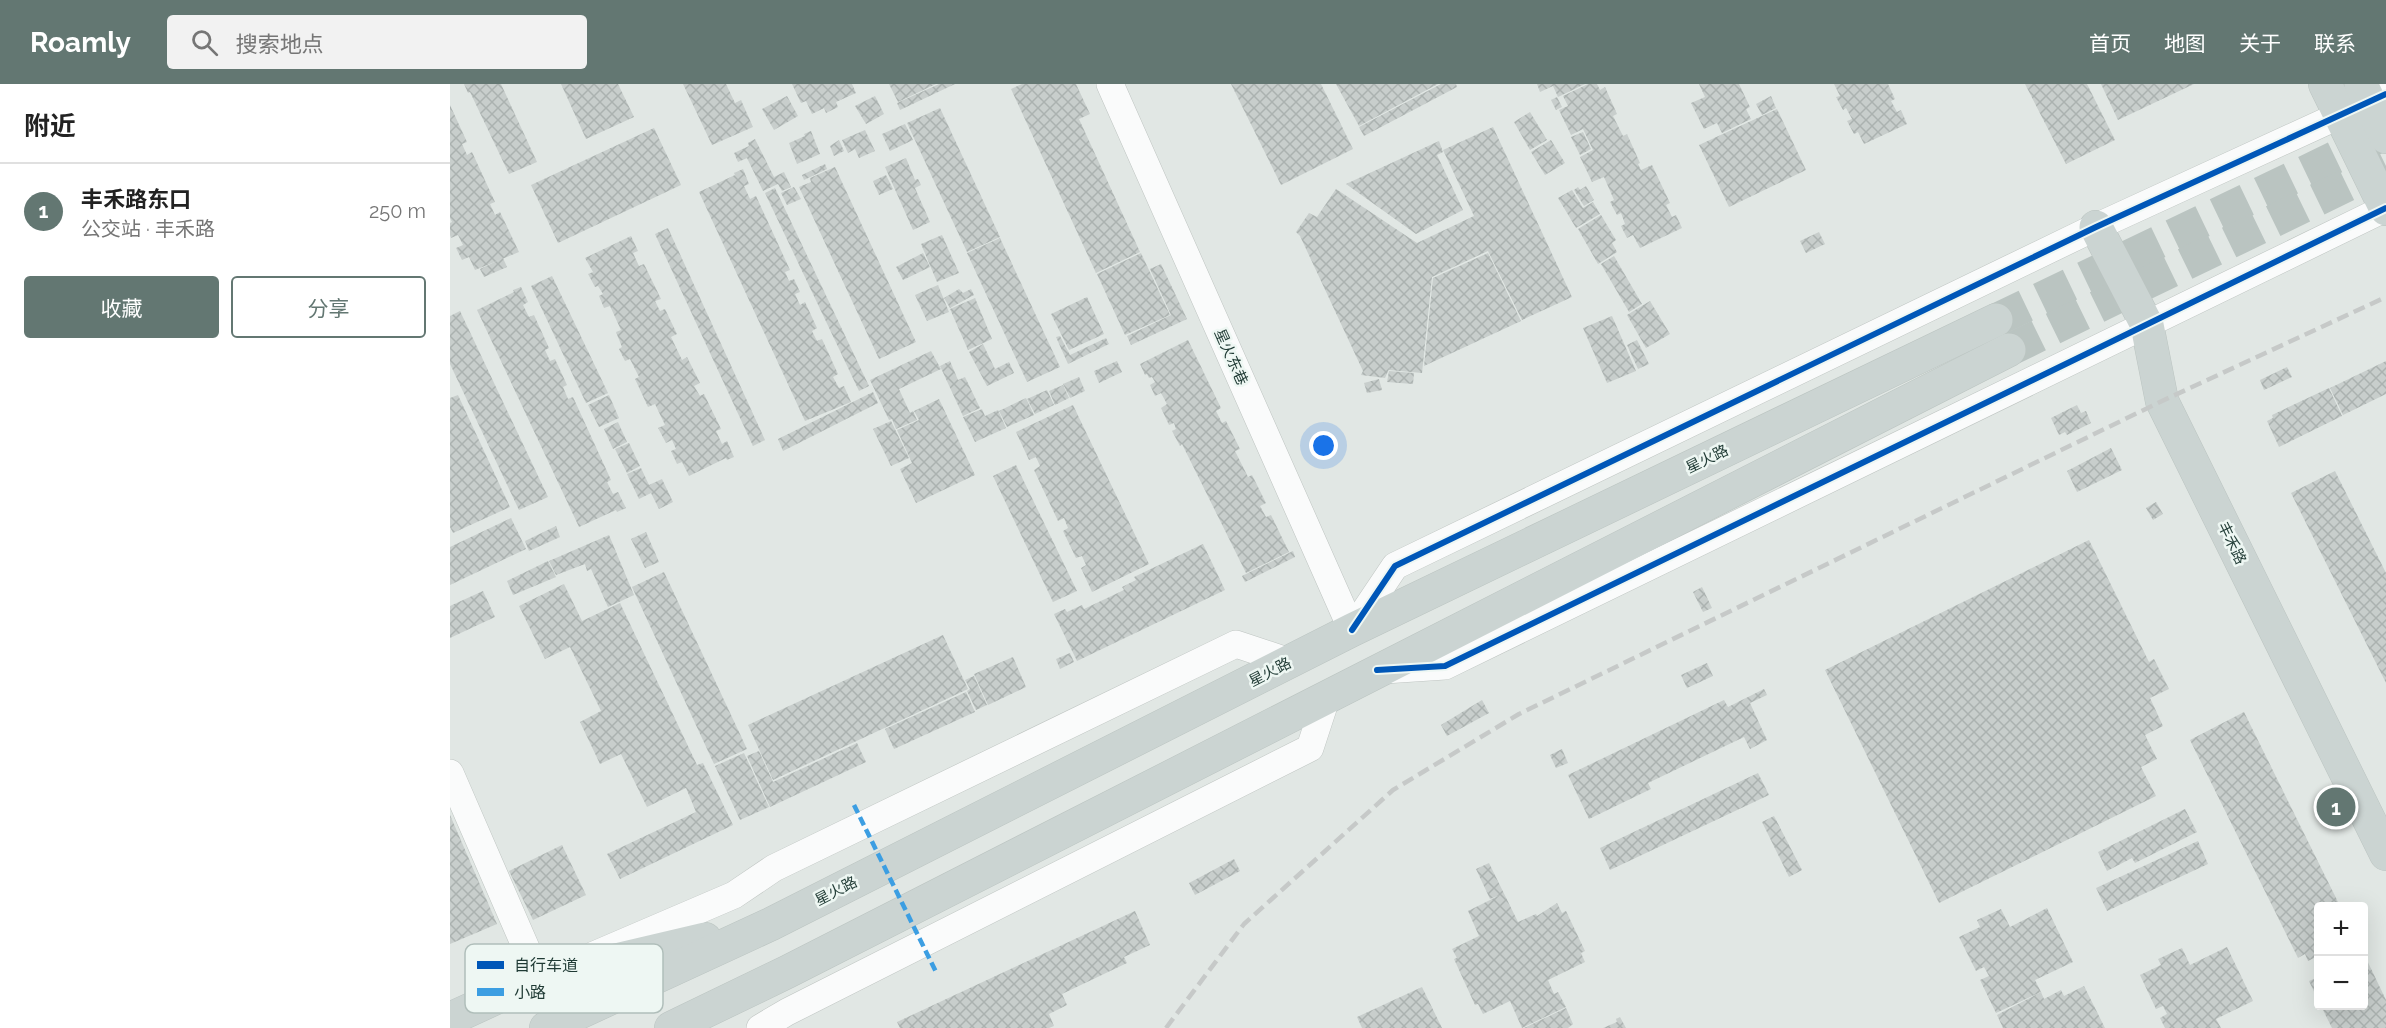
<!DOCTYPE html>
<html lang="zh">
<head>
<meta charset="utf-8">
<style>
  body { margin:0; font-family:Raleway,"Noto Sans SC",sans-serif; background:#f2f2f2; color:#222 }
  .controls { position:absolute; right:18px; bottom:18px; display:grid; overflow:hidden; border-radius:6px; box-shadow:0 6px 24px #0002 }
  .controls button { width:54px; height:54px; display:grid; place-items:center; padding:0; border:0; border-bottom:2px solid #e0e0e0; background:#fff; color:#222; font:30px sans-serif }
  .you { position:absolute; left:874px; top:362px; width:21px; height:21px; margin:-15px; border:4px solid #fff; border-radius:50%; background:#1a73e8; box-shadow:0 0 0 9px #1a73e833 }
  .badge { display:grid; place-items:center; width:39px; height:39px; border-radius:50%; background:#637772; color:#fff; font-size:20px; font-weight:700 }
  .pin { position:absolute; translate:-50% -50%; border:3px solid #fff; box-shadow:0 2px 6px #0006 }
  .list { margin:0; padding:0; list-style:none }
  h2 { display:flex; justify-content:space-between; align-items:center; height:78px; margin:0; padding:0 24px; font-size:26px }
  h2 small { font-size:20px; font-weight:400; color:#767676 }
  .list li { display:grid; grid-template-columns:39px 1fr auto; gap:18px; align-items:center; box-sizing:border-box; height:96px; padding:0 24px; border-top:2px solid #e0e0e0 }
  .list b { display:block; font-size:22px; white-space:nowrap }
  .list p { margin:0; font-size:20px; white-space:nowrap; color:#767676 }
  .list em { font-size:20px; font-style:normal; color:#767676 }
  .actions { display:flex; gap:12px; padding:18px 24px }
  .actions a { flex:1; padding:14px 0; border:2px solid #637772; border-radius:6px; text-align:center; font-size:21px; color:#637772 }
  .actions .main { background:#637772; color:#fff }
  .icon { flex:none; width:33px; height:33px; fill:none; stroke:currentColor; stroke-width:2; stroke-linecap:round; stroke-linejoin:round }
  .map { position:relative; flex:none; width:1936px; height:944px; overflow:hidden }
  header { display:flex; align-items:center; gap:36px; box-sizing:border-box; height:84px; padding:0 30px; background:#637772; color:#fff }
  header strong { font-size:28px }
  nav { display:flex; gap:33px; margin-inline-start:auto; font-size:21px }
  .search { width:420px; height:54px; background:#f2f2f2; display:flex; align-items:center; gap:15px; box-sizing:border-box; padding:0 21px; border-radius:6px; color:#767676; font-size:22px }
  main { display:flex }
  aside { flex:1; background:#fff }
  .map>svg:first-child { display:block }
  .building { fill:url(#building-cross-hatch) }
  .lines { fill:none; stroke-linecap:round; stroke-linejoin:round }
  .major-tunnel { stroke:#bac4c1; stroke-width:33; stroke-dasharray:33 16; stroke-linecap:butt }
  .minor-casing { stroke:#bec4c1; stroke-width:28 }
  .major-casing { stroke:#bbc4c1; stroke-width:34 }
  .minor { stroke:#fafbfb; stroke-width:27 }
  .major { stroke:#cbd4d2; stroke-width:33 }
  .rail { stroke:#c6c9c8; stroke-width:4.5; stroke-dasharray:12 6; stroke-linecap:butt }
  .quiet { stroke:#3c9ee2; stroke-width:4.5; stroke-dasharray:9 4.5; stroke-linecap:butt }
  .cycleway-casing { stroke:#eef7f3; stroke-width:10 }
  .cycleway { stroke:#0057b8; stroke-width:6 }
  .labels { text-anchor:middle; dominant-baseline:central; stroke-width:5; stroke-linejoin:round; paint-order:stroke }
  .street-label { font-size:15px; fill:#1f3a34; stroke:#eef7f3 }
  .key { fill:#eef7f3; stroke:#b0beba; stroke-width:1.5 }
  .key-label { font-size:16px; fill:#1f3a34 }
</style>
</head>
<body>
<header>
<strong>Roamly</strong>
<div class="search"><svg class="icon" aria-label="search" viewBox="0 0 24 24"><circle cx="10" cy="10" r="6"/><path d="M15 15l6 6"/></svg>搜索地点</div>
<nav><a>首页</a><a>地图</a><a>关于</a><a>联系</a></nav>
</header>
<main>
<aside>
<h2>附近<small></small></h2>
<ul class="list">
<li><span class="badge">1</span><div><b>丰禾路东口</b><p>公交站 · 丰禾路</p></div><em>250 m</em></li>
</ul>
<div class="actions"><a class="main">收藏</a><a>分享</a></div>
</aside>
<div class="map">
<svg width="1936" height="944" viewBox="0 0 1936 944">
  <defs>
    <pattern id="building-cross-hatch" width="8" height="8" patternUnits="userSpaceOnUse" patternTransform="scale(1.5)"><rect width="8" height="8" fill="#c8cecc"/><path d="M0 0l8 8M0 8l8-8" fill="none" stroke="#abb2b0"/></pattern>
  </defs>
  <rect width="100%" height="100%" fill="#e1e7e4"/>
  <g class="building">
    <polygon points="14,0 51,0 87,78 59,90 20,8 18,9"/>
    <polygon points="111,0 168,0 184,33 136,55"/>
    <polygon points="233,0 276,0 285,19 291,16 303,43 262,61"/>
    <polygon points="342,0 402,0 406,9 386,18 388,23 376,29 374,24 362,30 356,17 351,19"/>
    <polygon points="439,0 486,0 448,18"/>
    <polygon points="489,0 505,0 450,26 447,19"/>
    <polygon points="572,0 626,0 640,30 629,35 690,168 646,189 561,5"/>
    <polygon points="781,0 871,0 903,65 831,101"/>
    <polygon points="886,0 988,0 909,42"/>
    <polygon points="991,0 1006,0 1007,3 914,52 909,43"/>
    <polygon points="1087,0 1135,0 1108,13 1103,2 1090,8"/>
    <polygon points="1138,0 1147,0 1150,6 1155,3 1167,30 1163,32 1173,52 1177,50 1190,79 1188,80 1191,86 1202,81 1220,119 1216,121 1222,133 1226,131 1232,144 1190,164 1183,151 1177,154 1171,142 1175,140 1171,129 1167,131 1160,118 1164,116 1154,93 1142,98 1130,73 1143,66 1133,45 1121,51 1109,26 1118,22 1113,12"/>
    <polygon points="1249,0 1289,0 1300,23 1296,25 1301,35 1272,49 1267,39 1254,45 1241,19 1255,13"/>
    <polygon points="1384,0 1438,0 1445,15 1441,17 1447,28 1451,26 1457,40 1414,60 1408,48 1404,50 1397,37 1402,35 1396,24 1393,26 1386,13 1390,12"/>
    <polygon points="1575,0 1637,0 1665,56 1616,80"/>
    <polygon points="1651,0 1744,0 1668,36"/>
    <polygon points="337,12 348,32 324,46 312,25"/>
    <polygon points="425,12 434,30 416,40 405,22"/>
    <polygon points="1321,12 1326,24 1312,31 1306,20"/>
    <polygon points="1107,13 1112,23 1106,26 1101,16"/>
    <polygon points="0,21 17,58 12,60 17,71 22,68 45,118 40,120 45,131 50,128 69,168 25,186 19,173 12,176 6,164 13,161 8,151 1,154 0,151 0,139 2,138 0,134"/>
    <polygon points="490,24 550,153 517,168 457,39"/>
    <polygon points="1327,25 1356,86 1279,123 1249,61"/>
    <polygon points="1080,28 1097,56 1080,66 1064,38"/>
    <polygon points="455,40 463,56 440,67 432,50"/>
    <polygon points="1043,43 1122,213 1072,236 1038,167 982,193 972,289 939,286 940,283 935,294 911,291 913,287 850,152 846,148 859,129 867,133 886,105 967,159 1024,132 993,66"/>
    <polygon points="204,44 231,101 108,159 81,101"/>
    <polygon points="415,46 425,67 409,74 405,65 398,69 392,56"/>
    <polygon points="361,47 370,70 347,80 339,59 355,52 354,50"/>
    <polygon points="1133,48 1141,65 1130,71 1121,53"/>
    <polygon points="305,55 324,93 334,88 341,103 332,107 328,100 313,107 297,74 288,78 284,69 299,62 298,59"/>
    <polygon points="389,56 394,67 384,72 380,62"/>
    <polygon points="1101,56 1115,79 1095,91 1081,68"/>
    <polygon points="989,57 993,68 987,71 1013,126 966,150 896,100"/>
    <polygon points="456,74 465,96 468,95 471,101 465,104 480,138 463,146 435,83"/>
    <polygon points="375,80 377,85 354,96 352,91"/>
    <polygon points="385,83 466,258 429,275 349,103 361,98 360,94"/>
    <polygon points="293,85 299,100 294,102 300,115 306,112 340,186 335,188 339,197 344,195 350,208 345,210 350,221 355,218 367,244 362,247 367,257 372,255 388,290 383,293 389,304 394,302 401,318 355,337 249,108 285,91 284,89"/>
    <polygon points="436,91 443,105 429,111 423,97"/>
    <polygon points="1136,102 1144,116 1134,122 1124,106 1128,103 1130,106"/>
    <polygon points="344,103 351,115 337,121 331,109"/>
    <polygon points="325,104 419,302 409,307 315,109"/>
    <polygon points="1122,106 1133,124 1143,118 1150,130 1126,144 1108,114"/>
    <polygon points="1151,131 1166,156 1162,159 1167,168 1148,180 1128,145"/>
    <polygon points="218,144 315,356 303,362 205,150"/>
    <polygon points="1369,148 1375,160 1356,169 1350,157"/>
    <polygon points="492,151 509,189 487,198 471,160"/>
    <polygon points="181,152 188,167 183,169 189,182 194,180 211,215 205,217 210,227 215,225 227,250 221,253 232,276 237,273 250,299 244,302 250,312 254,310 271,345 266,347 272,360 277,357 284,373 277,376 276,374 239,392 232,378 227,380 221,367 226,365 222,356 216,359 208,344 215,341 205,320 198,323 185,295 189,293 180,275 175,277 169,265 172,263 166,248 171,246 160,222 154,224 149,212 153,210 148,202 145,203 138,190 143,188 135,174"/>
    <polygon points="550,154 610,283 577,298 517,169"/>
    <polygon points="473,169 480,183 453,196 446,183"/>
    <polygon points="691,169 720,231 675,251 647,190"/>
    <polygon points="1038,169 1071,237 974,282 983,194"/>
    <polygon points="1164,172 1192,220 1179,228 1151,180"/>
    <polygon points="53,174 57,183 34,193 30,185"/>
    <polygon points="711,180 737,235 681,261 677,252 721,231 700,185"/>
    <polygon points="102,192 158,309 136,319 81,202"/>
    <polygon points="488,201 499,228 477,237 465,211"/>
    <polygon points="71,203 78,218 73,221 79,233 84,231 99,264 95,266 100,277 105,275 117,301 113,303 118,315 123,313 161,396 157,398 163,410 168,408 176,424 167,428 166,426 129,443 27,226 64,208 63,206"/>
    <polygon points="509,205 513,209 521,205 524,211 500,224 494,214"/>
    <polygon points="637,213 654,250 619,266 601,230"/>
    <polygon points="525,214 542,255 518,266 500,225"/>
    <polygon points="1200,217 1220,250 1196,264 1177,231"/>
    <polygon points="10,227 98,413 69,426 0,280 0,232"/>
    <polygon points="1162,232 1186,287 1157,299 1133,244"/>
    <polygon points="610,252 620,271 656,254 659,260 618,280 606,253"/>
    <polygon points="738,256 771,324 766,327 772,339 776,337 790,365 785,367 798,393 802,391 816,419 810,422 816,433 821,431 839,468 796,489 732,360 730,362 722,347 726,345 724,339 719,341 711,324 717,320 711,309 705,312 700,301 705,298 702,293 699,294 697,290 695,291 690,280"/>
    <polygon points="1187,256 1199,280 1188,285 1177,261"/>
    <polygon points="533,260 545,285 559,278 564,289 537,302 519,268"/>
    <polygon points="481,267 491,285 449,305 460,329 463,327 467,336 446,345 442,335 439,336 420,296"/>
    <polygon points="500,277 508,296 515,293 530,324 513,332 490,282"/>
    <polygon points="667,277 672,288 649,299 644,287"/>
    <polygon points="1936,277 1936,310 1893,331 1880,304"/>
    <polygon points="1837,283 1842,293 1814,306 1810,296"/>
    <polygon points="939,287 964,289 963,300 937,298"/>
    <polygon points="629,293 635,307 620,314 613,300"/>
    <polygon points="929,295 932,306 917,309 914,299"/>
    <polygon points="613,301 619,314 605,321 599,307"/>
    <polygon points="1879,304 1892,332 1829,363 1817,337 1823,334 1822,331"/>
    <polygon points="597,306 604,321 585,330 577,315"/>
    <polygon points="423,308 428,319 333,367 328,355"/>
    <polygon points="8,311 60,423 3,449 0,443 0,314"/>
    <polygon points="159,311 169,334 149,343 138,321"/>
    <polygon points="576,314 584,331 557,343 549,327"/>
    <polygon points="489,315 525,391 466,419 450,385 462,379 447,346 469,336 464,327"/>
    <polygon points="623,321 699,480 642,508 631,484 636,481 632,472 626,474 613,447 618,444 614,434 608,437 584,386 590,382 586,373 579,376 566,348"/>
    <polygon points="1627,321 1631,329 1636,327 1641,339 1617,351 1615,348 1609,351 1601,334"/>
    <polygon points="532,325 535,332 548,326 556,344 525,358 513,333"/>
    <polygon points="441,337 459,374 441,382 423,345"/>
    <polygon points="168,338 177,358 163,365 154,345"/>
    <polygon points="179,359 190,382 177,389 165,365"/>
    <polygon points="1661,364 1672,386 1627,408 1617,387"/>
    <polygon points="566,381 627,507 603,518 543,392"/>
    <polygon points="191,384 199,401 212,395 223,418 209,425 201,409 189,415 177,390"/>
    <polygon points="1885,387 1936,489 1936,599 1841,409"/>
    <polygon points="1706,418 1713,430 1703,436 1696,424"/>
    <polygon points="61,434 76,465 0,501 0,463"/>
    <polygon points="106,442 110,453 79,467 75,457"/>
    <polygon points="196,448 209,478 195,484 181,455"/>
    <polygon points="159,451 184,511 158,523 141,485 137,487 135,480 106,491 99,477"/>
    <polygon points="1639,456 1699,578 1704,575 1719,605 1700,614 1713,642 1695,651 1707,675 1691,683 1706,712 1489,819 1375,586"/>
    <polygon points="753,460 775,506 627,577 604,530 615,525 617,528 632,521 634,525 674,506 672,503 686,496 684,493"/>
    <polygon points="843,467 845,473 795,498 792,492"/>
    <polygon points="98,477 106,493 63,511 57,497"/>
    <polygon points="214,488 297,665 264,680 182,503"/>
    <polygon points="114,500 132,537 170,519 247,681 253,679 283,741 170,795 157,770 246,728 236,704 197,723 171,670 150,680 130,638 151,627 120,563 95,575 69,522"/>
    <polygon points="1252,503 1262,524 1253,528 1243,508"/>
    <polygon points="33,507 45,533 0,554 0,522"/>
    <polygon points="493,551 518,605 323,696 298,641"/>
    <polygon points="620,569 624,578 610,585 606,575"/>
    <polygon points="563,573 576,603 538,621 524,590"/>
    <polygon points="1257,579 1263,592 1237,604 1231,591"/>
    <polygon points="524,592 537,621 526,626 517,607 520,605 515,596"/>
    <polygon points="1314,605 1317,611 1300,619 1317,656 1300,665 1294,653 1198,699 1201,705 1139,735 1118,691 1274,616 1278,623"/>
    <polygon points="516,608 525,628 444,665 435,645"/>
    <polygon points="1032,616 1039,629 997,652 991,641"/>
    <polygon points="1794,628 1890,822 1868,822 1868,872 1858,877 1855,870 1848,874 1740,656"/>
    <polygon points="407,659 416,678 320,723 297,672 309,667 323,698"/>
    <polygon points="1112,665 1118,679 1106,684 1100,671"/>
    <polygon points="294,669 319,723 290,736 265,682"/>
    <polygon points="1308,689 1319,711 1160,786 1150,764"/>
    <polygon points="1735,725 1747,748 1685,779 1682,774 1657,787 1648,768"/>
    <polygon points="0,731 47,840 0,860"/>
    <polygon points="1324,732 1352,786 1339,793 1312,738"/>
    <polygon points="1748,757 1758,780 1657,827 1646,804"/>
    <polygon points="112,761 136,811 83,836 59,787"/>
    <polygon points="784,775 790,787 745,811 739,799"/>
    <polygon points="1039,779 1068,838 1086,830 1087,832 1107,819 1112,829 1116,827 1135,867 1131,869 1135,878 1098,896 1104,910 1108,908 1116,923 1072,944 1060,917 1033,930 1028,920 1025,921 1004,875 1007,874 1002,865 1029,852 1018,827 1050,811 1040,815 1026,785"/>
    <polygon points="1597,824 1623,878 1585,896 1591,908 1546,929 1530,896 1539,892 1534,883 1526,887 1509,853 1530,843 1527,836 1551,825 1560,843"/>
    <polygon points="685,827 700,861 674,873 677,879 612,910 617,921 599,930 604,942 599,944 450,944 447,938"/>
    <polygon points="1777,863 1803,917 1766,935 1771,944 1715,944 1710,934 1717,930 1713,922 1706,925 1690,891 1711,881 1708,875 1732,864 1740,881"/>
    <polygon points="1914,870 1936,916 1936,944 1882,944 1871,922 1914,922"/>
    <polygon points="1868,893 1868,916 1859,897"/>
    <polygon points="1634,902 1655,944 1553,944 1547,931 1591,908 1594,915 1611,906 1614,912"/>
    <polygon points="972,903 992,944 912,944 907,933"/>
    <polygon points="1116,924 1123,940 1118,944 1074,944"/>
    <polygon points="1170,933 1176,944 1153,944 1167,938 1166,935"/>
  </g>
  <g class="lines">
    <g class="major-tunnel">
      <polyline points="1546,236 1932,51"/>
      <polyline points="1559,266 1936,82"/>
    </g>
    <g class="minor-casing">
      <g id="minor">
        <polyline points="660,0 902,546"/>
        <polyline points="902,546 945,482 1646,143 1936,10"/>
        <polyline points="934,586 995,582 1936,124"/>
        <polyline points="0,689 89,894 108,886"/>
        <polyline points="144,871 284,811 324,784 786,560 840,578"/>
        <polyline points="310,944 337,928 860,664 877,612"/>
      </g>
    </g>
    <g class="major-casing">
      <g id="major">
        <polyline points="1875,0 1936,125"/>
        <polyline points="1911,0 1936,53"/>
        <polyline points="1646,143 1697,241 1712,317 1936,770"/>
        <polyline points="0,935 89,894 255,855"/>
        <polyline points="96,944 321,840 902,546 1546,236"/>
        <polyline points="221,944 337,888 1559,266"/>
      </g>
    </g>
    <use href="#minor" class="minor"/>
    <use href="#major" class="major"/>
    <polyline class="rail" points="716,944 794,840 943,706 1069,630 1712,317 1936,213"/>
    <polyline class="quiet" points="404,721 486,888"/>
    <g class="cycleway-casing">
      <g id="cycleway">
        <polyline points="902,546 945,482 1646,143 1936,10"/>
        <polyline points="927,586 995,582 1936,124"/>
      </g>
    </g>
    <use href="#cycleway" class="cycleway"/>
  </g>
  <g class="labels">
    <g class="street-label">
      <text transform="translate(781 273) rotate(66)">星火东巷</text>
      <text transform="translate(1257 375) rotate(-26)">星火路</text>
      <text transform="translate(1782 459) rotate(64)">丰禾路</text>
      <text transform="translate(820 588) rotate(-27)">星火路</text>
      <text transform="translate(386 807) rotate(-27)">星火路</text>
    </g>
  </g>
  <rect x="15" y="860" width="198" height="69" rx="9" class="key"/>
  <rect x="27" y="877" width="27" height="8" fill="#0057b8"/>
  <rect x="27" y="904" width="27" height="8" fill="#3c9ee2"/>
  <g class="key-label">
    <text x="64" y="887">自行车道</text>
    <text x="64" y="914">小路</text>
  </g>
</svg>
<div class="controls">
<button>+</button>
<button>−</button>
</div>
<div class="you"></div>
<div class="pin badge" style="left:1886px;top:723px">1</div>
</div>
</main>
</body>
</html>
